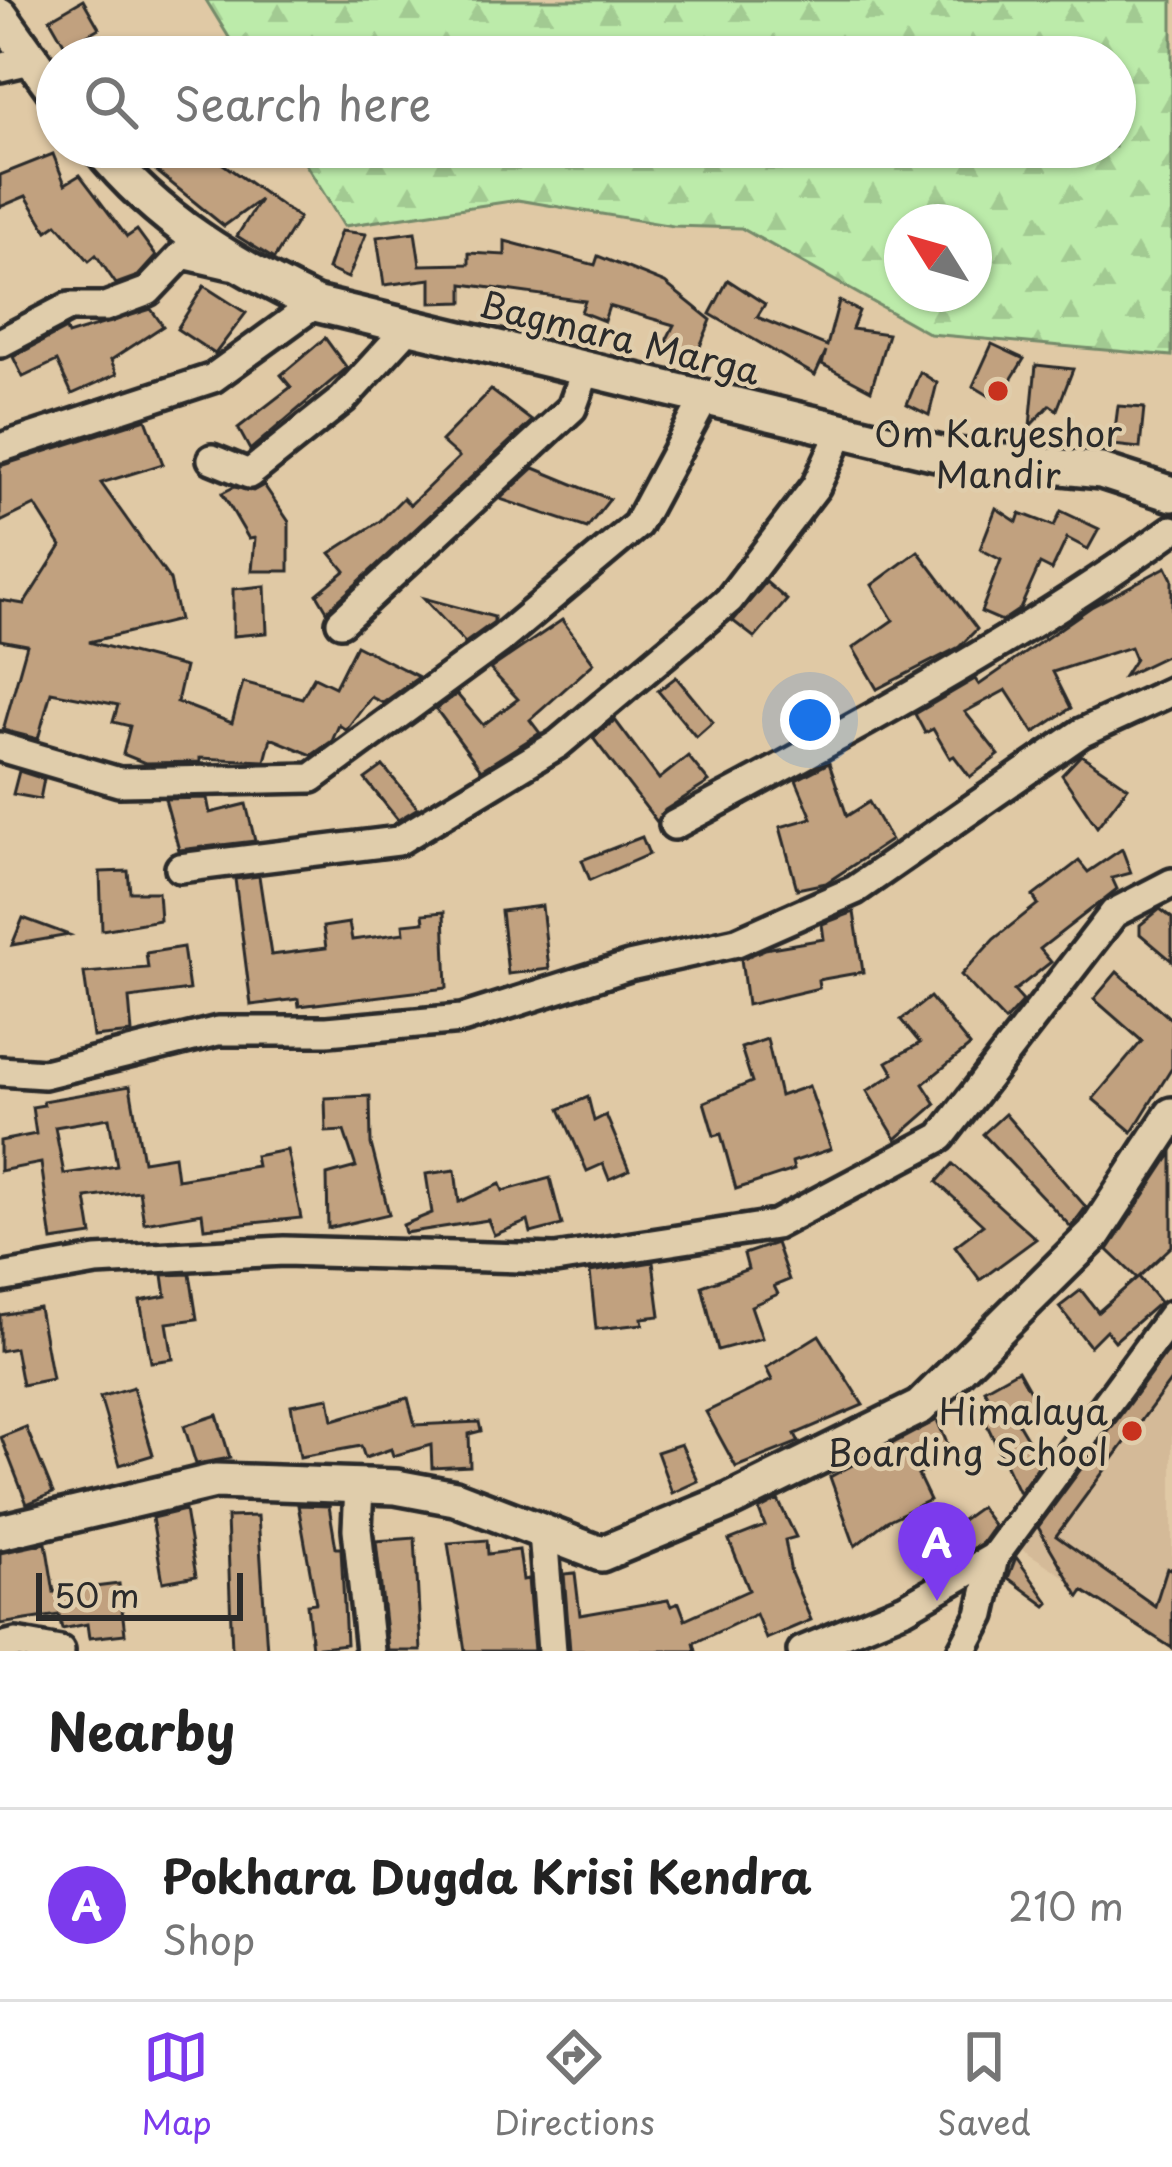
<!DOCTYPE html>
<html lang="en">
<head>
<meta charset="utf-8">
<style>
  body { margin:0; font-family:"Playpen Sans",sans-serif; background:#f6f6f6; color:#222 }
  .compass { position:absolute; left:884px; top:204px; width:108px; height:108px; border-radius:50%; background:#fff; box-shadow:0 3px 9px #0004; rotate:307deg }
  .scale { position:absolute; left:36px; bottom:30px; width:207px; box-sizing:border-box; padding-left:12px; border:6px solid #2b2b2b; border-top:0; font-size:33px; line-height:42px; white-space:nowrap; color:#2b2b2b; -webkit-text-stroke:9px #e0cdab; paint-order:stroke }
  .you { position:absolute; left:810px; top:720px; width:42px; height:42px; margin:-30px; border:9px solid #fff; border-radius:50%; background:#1a73e8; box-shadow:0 0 0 18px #1a73e833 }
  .badge { display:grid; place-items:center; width:78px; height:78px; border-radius:50%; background:#7c3aed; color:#fff; font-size:39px; font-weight:700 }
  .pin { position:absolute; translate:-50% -99px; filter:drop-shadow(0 3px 6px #0008) }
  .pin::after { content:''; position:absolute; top:63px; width:42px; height:36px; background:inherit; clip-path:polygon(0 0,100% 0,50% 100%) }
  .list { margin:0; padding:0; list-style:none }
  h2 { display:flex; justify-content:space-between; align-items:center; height:156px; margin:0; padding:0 48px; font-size:51px }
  h2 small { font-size:39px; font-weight:400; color:#767676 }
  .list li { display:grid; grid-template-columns:78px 1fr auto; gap:36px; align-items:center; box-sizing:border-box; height:192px; padding:0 48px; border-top:3px solid #e0e0e0 }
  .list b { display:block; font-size:45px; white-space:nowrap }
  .list p { margin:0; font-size:39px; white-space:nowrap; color:#767676 }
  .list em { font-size:39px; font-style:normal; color:#767676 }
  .icon { flex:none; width:66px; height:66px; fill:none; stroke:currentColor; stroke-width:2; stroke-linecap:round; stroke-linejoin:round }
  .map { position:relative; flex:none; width:1172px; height:1651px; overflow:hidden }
  .search { position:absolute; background:#fff; box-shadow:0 3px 9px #0004; left:36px; right:36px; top:36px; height:132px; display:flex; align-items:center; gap:30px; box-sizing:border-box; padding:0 42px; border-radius:66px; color:#767676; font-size:45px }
  .sheet { height:348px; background:#fff }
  nav { display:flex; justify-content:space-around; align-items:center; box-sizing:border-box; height:168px; border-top:3px solid #e0e0e0; background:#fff; font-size:33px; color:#767676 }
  nav a { display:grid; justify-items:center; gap:6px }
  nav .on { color:#7c3aed }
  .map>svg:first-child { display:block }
  .built { fill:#d4ba98 }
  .forest { fill:url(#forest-firs); stroke:#748b6a; stroke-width:3; fill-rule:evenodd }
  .building { fill:#c1a17f; stroke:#2b2b2b; stroke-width:3; fill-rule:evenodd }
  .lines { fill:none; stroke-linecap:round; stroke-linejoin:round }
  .minor-casing { stroke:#2b2b2b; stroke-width:36 }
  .major-casing { stroke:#2b2b2b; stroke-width:42 }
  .minor { stroke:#e0cdab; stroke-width:27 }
  .major { stroke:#e0cdab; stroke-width:33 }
  .poi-dot { fill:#c8321e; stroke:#e0cdab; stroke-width:4.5 }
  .labels { text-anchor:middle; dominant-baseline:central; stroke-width:9; stroke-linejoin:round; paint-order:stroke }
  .street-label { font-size:36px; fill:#2b2b2b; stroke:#e0cdab }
  .poi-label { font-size:36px; fill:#2b2b2b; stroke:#e0cdab }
</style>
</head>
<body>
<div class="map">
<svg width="1172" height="1651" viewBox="0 0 1172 1651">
  <defs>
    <pattern id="forest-firs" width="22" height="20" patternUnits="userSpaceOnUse" patternTransform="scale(3)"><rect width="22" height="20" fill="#bcebaa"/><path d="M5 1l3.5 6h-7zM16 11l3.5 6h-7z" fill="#a2ca92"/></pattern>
  </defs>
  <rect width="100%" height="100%" fill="#e0c9a5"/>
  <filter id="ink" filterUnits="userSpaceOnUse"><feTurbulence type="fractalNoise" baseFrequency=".00833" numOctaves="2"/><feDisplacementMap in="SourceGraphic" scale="24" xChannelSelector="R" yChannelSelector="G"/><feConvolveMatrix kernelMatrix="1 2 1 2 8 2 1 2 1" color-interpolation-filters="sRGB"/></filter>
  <g filter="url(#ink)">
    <polygon class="built" points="1172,1321 1172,1647 1010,1541"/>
    <path class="forest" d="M206 0H1172V356L930 334 741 228 673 226 518 200 344 226 295 147H1115V57H241ZM902 222H974V294H902Z"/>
    <g class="building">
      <polygon points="83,0 99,28 66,47 50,19"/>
      <polygon points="127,147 199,147 299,218 274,259 237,236 260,200 224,226"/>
      <polygon points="53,154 65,184 80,175 127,237 137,230 156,256 138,276 116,284 96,255 89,261 57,224 47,231 26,196 0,207 0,175"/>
      <polygon points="341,231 366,234 348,278 328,269"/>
      <polygon points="415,232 420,265 469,264 469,253 505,255 505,241 595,265 598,256 665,283 711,320 696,356 666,341 674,325 609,306 604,321 581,312 585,301 463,284 463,302 431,303 431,279 384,285 377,237"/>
      <polygon points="728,280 765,304 757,317 827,346 839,301 859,311 852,329 888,334 871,390 822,364 826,351 815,375 710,314"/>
      <polygon points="204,286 246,313 215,354 177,329"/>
      <polygon points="151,309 163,326 111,360 117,374 72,394 57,361 23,377 13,357 66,329 68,335"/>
      <polygon points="325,338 347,368 250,450 238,428 291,387 281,375"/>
      <polygon points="992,344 1024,359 998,401 973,386"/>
      <polygon points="1036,365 1073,369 1057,410 1050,405 1030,426"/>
      <polygon points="920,372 937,383 929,415 907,404"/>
      <polygon points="491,390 532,421 327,611 317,594 345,571 330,553 380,521 403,498 410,505 459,457 441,441"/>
      <polygon points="1118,406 1144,408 1140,448 1113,445"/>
      <polygon points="146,419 163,464 101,483 170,580 179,620 89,642 185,667 177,702 232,723 243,682 302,698 314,677 335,687 356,645 419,677 383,703 371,697 346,730 339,725 332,741 312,755 271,738 265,761 200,758 200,762 145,763 123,754 130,726 113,722 118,705 51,692 38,739 3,730 27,645 0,640 0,600 24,604 61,546 35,505 0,522 0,466"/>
      <polygon points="534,468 597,494 610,499 587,528 500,499"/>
      <polygon points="264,485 289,522 289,571 252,571 255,538 249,539 222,493 234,487 253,491"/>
      <polygon points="996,508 1017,522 1020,513 1054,526 1061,511 1099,529 1088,549 1067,538 1052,570 1040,564 1020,609 1002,621 981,612 1001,560 980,549"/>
      <polygon points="918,551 977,629 959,647 877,689 853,648 893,620 872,585"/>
      <polygon points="1166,567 1172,579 1172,653 1124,676 1135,659 1130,647 1053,672 1071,708 1034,733 1006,690 965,712 999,755 970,777 954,756 950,758 933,729 925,733 915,714 975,679 979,685 1091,607"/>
      <polygon points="766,582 787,600 755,638 733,621"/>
      <polygon points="265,586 267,633 233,636 233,589"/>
      <polygon points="423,598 494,617 494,622 465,643"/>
      <polygon points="562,620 594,663 530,720 540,733 481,770 436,709 457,694 483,725 518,699 490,669"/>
      <polygon points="676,677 713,722 696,737 658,691"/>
      <polygon points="615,720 659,779 688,756 709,782 665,810 657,822 593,738"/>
      <polygon points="1081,755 1128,787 1097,827 1062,775"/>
      <polygon points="829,763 847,816 869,802 891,840 826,883 797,889 780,827 812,818 796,780"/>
      <polygon points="383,766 418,808 398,820 365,779"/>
      <polygon points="19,771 44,779 40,799 13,794"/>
      <polygon points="207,798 210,813 246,804 255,841 179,850 165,799"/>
      <polygon points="642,837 649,854 590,880 582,860"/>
      <polygon points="1122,849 1131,873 1112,878 1117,889 1040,949 1051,962 1014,991 1023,1001 1005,1021 961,975 994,939 1038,904 1033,896 1079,861 1088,872"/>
      <polygon points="128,871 130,892 158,892 160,920 102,930 100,872"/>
      <polygon points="259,876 271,955 326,948 323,927 349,923 352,940 404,933 403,924 424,922 423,914 444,912 447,988 299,1006 298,999 251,1005 235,879"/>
      <polygon points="542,906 549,969 508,974 501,911"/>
      <polygon points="1160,909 1172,918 1172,961 1140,934 1140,925"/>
      <polygon points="854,912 863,972 818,980 819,988 747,1005 741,959 765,949 824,939 822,924"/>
      <polygon points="23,918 69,935 12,945"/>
      <polygon points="183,947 189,990 129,998 132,1033 93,1037 84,973 148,968 146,953"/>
      <polygon points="1117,972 1172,1020 1172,1068 1132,1132 1093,1099 1142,1041 1094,999"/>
      <polygon points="930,997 970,1046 923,1084 936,1104 896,1139 867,1091 894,1074 887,1062 920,1043 901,1020"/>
      <polygon points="767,1039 780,1096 809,1086 831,1149 792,1162 794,1170 736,1189 721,1134 714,1136 704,1102 752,1082 741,1048"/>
      <path d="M130 1086 143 1161 174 1156 177 1179 257 1166 255 1156 287 1150 301 1218 204 1228 202 1213 144 1223 139 1191 86 1198 92 1235 52 1241 41 1163 0 1171V1141L36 1134 32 1107 44 1105 43 1101ZM109 1118 117 1166 64 1174 55 1127Z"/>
      <polygon points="370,1096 371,1144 389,1214 328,1228 327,1175 356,1167 344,1131 326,1132 325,1098"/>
      <polygon points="588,1097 594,1121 606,1115 629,1170 609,1179 603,1164 587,1171 560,1109"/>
      <polygon points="1005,1114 1086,1207 1071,1227 983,1134"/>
      <polygon points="1172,1153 1172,1246 1139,1277 1160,1302 1115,1341 1106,1330 1090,1346 1059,1307 1081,1290 1098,1312 1137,1278 1108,1250"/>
      <polygon points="953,1164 1036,1239 980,1280 955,1246 983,1225 937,1182"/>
      <polygon points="455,1170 459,1202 500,1184 503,1191 550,1178 562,1225 531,1233 528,1221 494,1235 488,1220 405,1233 403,1225 432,1213 426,1174"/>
      <polygon points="776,1243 789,1280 774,1286 778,1294 751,1306 762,1338 718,1350 702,1286 748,1269 744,1254"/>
      <polygon points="653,1262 660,1316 642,1318 643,1324 596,1329 590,1272"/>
      <polygon points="190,1274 197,1319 167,1323 173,1359 151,1362 140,1301 166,1296 163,1275"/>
      <polygon points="39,1308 52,1379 22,1385 15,1348 0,1351 0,1315"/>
      <polygon points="819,1335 863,1405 795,1434 799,1442 736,1467 706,1412 772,1380 766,1368"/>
      <polygon points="1172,1345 1172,1379 1056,1536 1155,1606 1167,1568 1172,1569 1172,1648 1083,1591 1079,1597 1038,1527"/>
      <polygon points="1018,1370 1041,1411 1018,1423 1041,1462 1019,1493 979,1408 991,1401 984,1389"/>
      <polygon points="133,1387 153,1455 120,1465 100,1397"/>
      <polygon points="329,1398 333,1420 408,1398 415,1425 479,1422 481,1431 469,1434 470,1466 432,1468 431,1445 393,1456 391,1449 365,1458 361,1446 300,1457 291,1405"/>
      <polygon points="217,1415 230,1458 196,1464 184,1426"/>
      <polygon points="937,1420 954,1459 918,1475 930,1500 887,1521 855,1546 830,1477"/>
      <polygon points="26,1427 53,1493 27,1504 1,1437"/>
      <polygon points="681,1444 698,1481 672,1493 657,1452"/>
      <polygon points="778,1500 796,1537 785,1540 791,1573 811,1620 766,1639 756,1614 694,1643 696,1651 570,1651 564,1574 575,1573 580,1615 668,1600 671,1606 679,1603 685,1619 749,1590 729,1540 765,1526 759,1510"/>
      <polygon points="298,1505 329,1506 336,1548 341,1548 346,1644 312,1648 307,1604 316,1603"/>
      <polygon points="980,1507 994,1526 982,1543 957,1558 941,1535"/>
      <polygon points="185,1510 196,1576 163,1582 152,1518"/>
      <polygon points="258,1516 267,1651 232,1651 227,1517"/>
      <polygon points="415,1538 421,1651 388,1651 376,1541"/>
      <polygon points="487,1540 488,1554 519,1550 523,1580 528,1579 534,1651 465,1651 448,1543"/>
      <polygon points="46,1543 54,1592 119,1584 125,1634 89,1638 87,1624 62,1629 59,1615 0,1624 0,1553"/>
      <polygon points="1016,1557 1049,1603 1046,1606 1008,1578"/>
    </g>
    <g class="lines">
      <g class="minor-casing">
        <g id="minor">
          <polyline points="0,67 30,60"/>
          <polyline points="0,343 69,307 105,307 148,291 183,254 231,265"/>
          <polyline points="0,448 213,378 315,304"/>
          <polyline points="212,459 249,474 343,399 410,326"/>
          <polyline points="341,622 572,408 587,367"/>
          <polyline points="0,747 119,782 312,778 501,639 637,525 706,396"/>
          <path d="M674 825C844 735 1016 642 1172 530"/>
          <polyline points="180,868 398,841 558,744 729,600 816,486 842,430"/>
          <polyline points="0,1071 44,1074 218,1031 327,1031 462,1019 629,966 737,942 855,890 1081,733 1172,691"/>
          <polyline points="0,1278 96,1261 284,1251 555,1259 775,1225 941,1137 1114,913 1172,883"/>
          <polyline points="359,1486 357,1529 370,1651"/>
          <polyline points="543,1532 552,1651"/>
          <polyline points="0,1647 16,1643 60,1651"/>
          <polyline points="802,1651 905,1608 994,1557"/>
          <polyline points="962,1651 981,1615 994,1557 1172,1315"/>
        </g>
      </g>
      <g class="major-casing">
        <g id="major">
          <polyline points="0,15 57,94"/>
          <path d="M99 147C158 220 231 264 315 304L945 455 1101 471 1172 494"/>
          <polyline points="0,1532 215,1481 396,1487 455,1498 601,1554 729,1501 920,1407 1094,1234 1172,1115"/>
        </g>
      </g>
      <use href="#minor" class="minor"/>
      <use href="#major" class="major"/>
    </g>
  </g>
  <g class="poi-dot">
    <circle cx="998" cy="391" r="12"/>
    <circle cx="1132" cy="1431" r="12"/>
  </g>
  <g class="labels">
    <g class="street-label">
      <text transform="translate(620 336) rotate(14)">Bagmara Marga</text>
    </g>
    <g class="poi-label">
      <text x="998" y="432">Om Karyeshor<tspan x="998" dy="41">Mandir</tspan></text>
      <text x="1108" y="1410" text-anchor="end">Himalaya<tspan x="1108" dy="41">Boarding School</tspan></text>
    </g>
  </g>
</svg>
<svg class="compass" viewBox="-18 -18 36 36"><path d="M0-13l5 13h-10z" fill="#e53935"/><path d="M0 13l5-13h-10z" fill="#767676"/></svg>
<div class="scale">50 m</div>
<div class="you"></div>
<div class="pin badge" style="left:937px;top:1601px">A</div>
<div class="search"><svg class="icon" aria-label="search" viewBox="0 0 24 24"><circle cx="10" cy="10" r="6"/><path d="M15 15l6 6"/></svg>Search here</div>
</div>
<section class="sheet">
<h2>Nearby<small></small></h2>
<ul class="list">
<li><span class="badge">A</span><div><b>Pokhara Dugda Krisi Kendra</b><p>Shop</p></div><em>210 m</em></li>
</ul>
</section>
<nav>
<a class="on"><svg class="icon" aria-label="map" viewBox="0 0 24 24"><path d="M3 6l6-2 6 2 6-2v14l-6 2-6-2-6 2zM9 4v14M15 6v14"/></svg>Map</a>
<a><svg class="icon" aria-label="directions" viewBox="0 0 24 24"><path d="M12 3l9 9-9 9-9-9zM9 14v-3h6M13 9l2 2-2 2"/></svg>Directions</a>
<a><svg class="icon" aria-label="saved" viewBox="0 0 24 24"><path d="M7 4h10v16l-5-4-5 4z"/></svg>Saved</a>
</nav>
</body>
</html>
